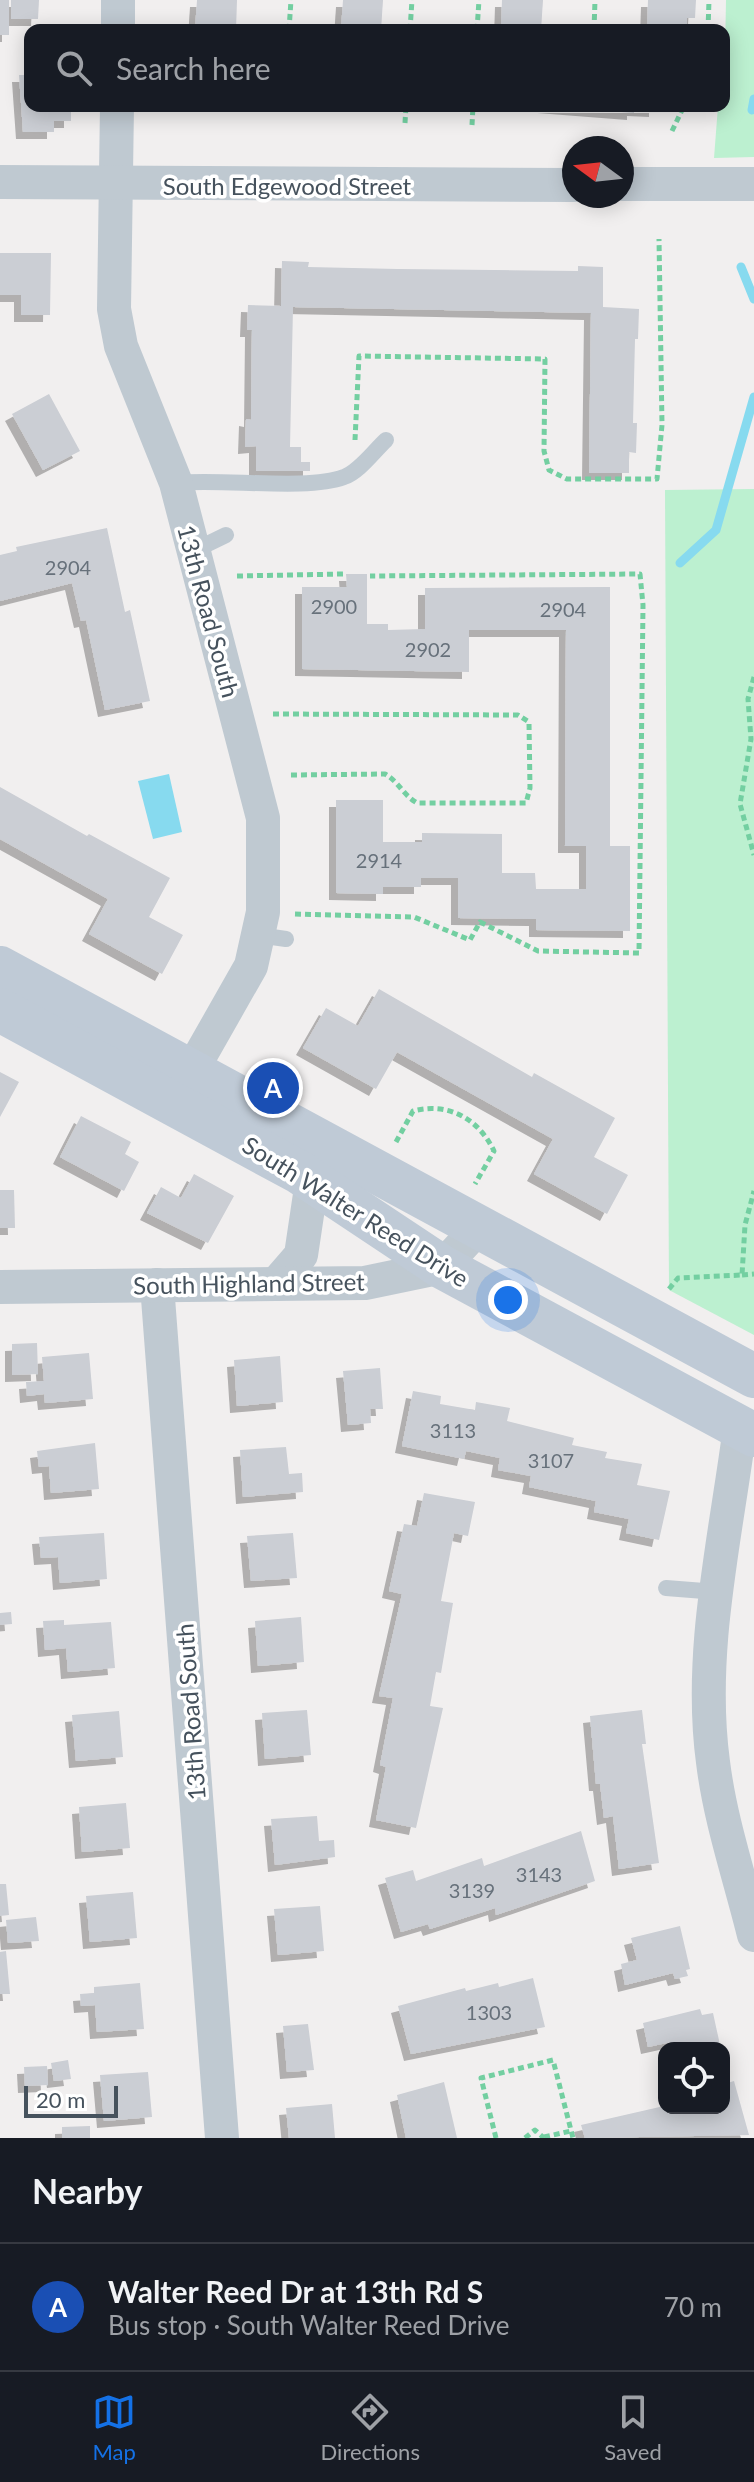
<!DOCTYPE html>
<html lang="en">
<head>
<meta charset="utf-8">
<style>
  body { margin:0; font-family:Lato,sans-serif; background:#242831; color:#f1f3f6 }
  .controls { position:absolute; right:24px; bottom:24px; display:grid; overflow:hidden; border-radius:16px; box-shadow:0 4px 20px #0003 }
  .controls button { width:72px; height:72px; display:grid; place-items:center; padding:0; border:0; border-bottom:2px solid #363941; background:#171b24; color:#f1f3f6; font:40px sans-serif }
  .compass { position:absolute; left:562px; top:136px; width:72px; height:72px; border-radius:50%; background:#171b24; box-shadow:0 4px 20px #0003; rotate:285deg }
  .scale { position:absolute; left:24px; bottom:20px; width:94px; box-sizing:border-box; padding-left:8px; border:4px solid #46525d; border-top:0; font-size:22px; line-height:28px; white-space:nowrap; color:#46525d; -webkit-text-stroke:6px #fff; paint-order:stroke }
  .you { position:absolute; left:508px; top:1300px; width:28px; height:28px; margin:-20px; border:6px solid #fff; border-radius:50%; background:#1a73e8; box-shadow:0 0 0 12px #1a73e833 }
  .badge { display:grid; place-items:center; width:52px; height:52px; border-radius:50%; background:#1471e6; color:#fff; font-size:26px; font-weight:700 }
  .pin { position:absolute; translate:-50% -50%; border:4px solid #fff; box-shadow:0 2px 8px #0006 }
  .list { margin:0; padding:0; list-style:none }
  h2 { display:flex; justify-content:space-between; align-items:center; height:104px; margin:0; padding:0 32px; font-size:34px }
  h2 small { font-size:26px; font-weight:400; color:#9ea1a6 }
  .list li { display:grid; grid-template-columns:52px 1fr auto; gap:24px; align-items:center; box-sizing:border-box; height:128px; padding:0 32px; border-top:2px solid #363941 }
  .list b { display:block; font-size:30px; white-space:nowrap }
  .list p { margin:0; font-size:26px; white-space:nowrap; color:#9ea1a6 }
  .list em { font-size:26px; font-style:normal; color:#9ea1a6 }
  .icon { flex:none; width:44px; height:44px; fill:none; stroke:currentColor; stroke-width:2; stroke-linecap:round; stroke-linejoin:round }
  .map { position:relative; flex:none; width:754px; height:2138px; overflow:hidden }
  .search { position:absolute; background:#171b24; box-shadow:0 4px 20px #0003; left:24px; right:24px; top:24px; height:88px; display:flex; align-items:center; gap:20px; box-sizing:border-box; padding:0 28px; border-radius:16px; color:#9ea1a6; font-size:30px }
  .sheet { height:232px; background:#171b24 }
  nav { display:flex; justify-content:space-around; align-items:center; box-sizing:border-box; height:112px; border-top:2px solid #363941; background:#171b24; font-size:22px; color:#9ea1a6 }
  nav a { display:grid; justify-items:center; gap:4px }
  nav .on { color:#1471e6 }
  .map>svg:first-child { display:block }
  .green { fill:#bcf0d0 }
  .water { fill:#87daef }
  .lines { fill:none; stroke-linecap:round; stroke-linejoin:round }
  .stream { stroke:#87daef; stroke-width:9 }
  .building { fill:#cbced4; filter:url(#shadow) }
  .path { stroke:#73cfa1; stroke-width:5; stroke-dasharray:6 4; stroke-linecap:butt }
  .service { stroke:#bfc9d1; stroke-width:16 }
  .minor { stroke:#bfc9d1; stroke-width:34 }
  .secondary { stroke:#bfcad6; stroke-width:44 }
  .labels { text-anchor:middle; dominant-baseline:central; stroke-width:7; stroke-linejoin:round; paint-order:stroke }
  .number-label { font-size:20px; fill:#67717b }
  .street-label { font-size:24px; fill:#46525d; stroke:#fff }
</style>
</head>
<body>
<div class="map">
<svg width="754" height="2138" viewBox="0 0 754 2138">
  <defs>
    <filter id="shadow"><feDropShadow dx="-7" dy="7" stdDeviation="0" flood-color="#0004"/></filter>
  </defs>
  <rect width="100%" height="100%" fill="#f1efef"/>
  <g class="green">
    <polygon points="726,0 754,0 754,157 714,158 718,106 724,106"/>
    <polygon points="754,489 754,1335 669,1290 665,490"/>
  </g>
  <polygon class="water" points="169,774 182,832 153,839 138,781"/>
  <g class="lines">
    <g class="stream">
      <polyline points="752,110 754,99"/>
      <polyline points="741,267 754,299"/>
      <polyline points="680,563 716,530 754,397"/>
    </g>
  </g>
  <g class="building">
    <rect x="0" y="0" width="9" height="35"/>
    <polygon points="11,0 39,0 38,19 11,19"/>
    <polygon points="197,0 237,0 236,30 195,30"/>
    <polygon points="343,0 383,0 381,30 341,30"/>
    <polygon points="502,0 543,0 541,30 501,30"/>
    <polygon points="648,0 696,0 695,18 687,18 687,30 647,30"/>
    <polygon points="19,75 30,75 30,106 71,106 71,121 54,121 54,132 23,132"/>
    <polygon points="544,106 656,106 656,110 634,109 634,113"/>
    <polygon points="0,253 51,253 50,315 21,315 21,295 0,295"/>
    <polygon points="282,261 309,262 308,267 398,269 578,271 578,266 603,267 603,307 639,309 638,339 635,339 633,423 637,423 636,453 629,452 629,473 589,473 591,313 293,307 290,447 301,447 301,462 310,462 310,471 256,471 256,446 245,447 246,419 251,420 252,330 247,330 248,305 281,306"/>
    <polygon points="49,394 80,451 43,470 12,414"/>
    <polygon points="107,528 125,612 130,610 150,701 105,710 86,620 81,621 72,583 0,601 0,555 17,551 16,547"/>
    <polygon points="346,574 367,574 367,624 388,624 388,630 425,629 425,588 610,587 610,846 630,846 630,931 536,930 536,919 458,918 458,878 421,878 421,887 383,887 383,894 336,893 336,800 383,800 383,842 422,842 422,833 502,834 502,873 535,873 536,889 586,889 586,846 565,846 566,630 469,630 469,672 302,669 302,587 347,587"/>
    <polygon points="0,787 87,836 89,834 170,878 149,917 183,935 162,974 89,934 108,899 0,839"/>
    <polygon points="379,989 532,1077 534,1073 615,1118 594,1157 628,1175 607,1214 534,1174 553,1139 397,1052 376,1089 303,1048 326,1008 358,1026"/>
    <polygon points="0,1072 19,1082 0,1117"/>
    <polygon points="81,1116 131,1142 125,1154 139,1162 124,1191 60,1157"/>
    <polygon points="194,1174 234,1196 208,1243 147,1213 161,1187 181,1198"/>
    <polygon points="0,1190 14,1190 15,1228 0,1228"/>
    <polygon points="37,1343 38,1374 12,1375 12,1344"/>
    <polygon points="89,1353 93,1399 45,1403 44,1394 27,1396 26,1382 44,1381 42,1357"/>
    <polygon points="280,1356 283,1402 237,1406 234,1360"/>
    <polygon points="380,1368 383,1409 370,1409 371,1423 348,1425 343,1371"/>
    <polygon points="413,1391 441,1396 440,1404 475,1410 476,1402 510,1408 507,1421 574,1438 572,1445 607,1452 605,1458 642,1464 637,1485 670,1491 659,1540 626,1533 629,1519 594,1512 596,1501 529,1487 531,1476 498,1470 500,1458 466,1451 464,1459 402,1446"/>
    <polygon points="95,1443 99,1489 51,1493 49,1466 39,1467 37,1451"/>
    <polygon points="286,1447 289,1474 302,1473 303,1492 243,1497 240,1450"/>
    <polygon points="424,1493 475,1502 468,1536 454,1533 441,1601 453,1603 441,1673 436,1672 430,1706 443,1708 416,1828 376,1820 386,1767 380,1765 393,1698 379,1696 402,1594 389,1591 404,1524 417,1526"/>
    <polygon points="104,1533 107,1579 60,1583 58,1557 41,1558 39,1537"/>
    <polygon points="293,1533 297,1578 251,1581 247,1536"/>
    <polygon points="11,1612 12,1624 0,1625 0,1613"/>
    <polygon points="301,1617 304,1662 258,1666 255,1621"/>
    <polygon points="64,1620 64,1625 111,1622 115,1668 68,1672 66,1648 45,1650 43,1621"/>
    <polygon points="307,1710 311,1755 265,1759 262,1713"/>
    <polygon points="642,1710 646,1744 642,1744 659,1863 619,1869 613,1816 604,1818 600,1784 596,1784 590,1716"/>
    <polygon points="119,1711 123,1757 76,1761 72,1715"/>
    <polygon points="126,1803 130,1848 82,1852 79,1807"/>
    <polygon points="317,1816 319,1841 334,1840 335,1857 275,1865 271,1819"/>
    <polygon points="581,1831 595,1881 496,1915 495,1908 430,1929 428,1924 401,1932 385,1878 413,1870 416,1881 482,1858 484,1866"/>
    <polygon points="0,1884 6,1884 9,1915 0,1916"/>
    <polygon points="133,1892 137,1938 90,1942 86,1896"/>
    <polygon points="320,1906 324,1951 278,1955 274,1909"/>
    <polygon points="36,1917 39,1941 8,1943 6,1920"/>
    <polygon points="680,1926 690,1969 686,1970 688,1976 675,1979 673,1973 625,1985 621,1964 637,1960 631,1938"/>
    <polygon points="6,1951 10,1994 0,1994 0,1952"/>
    <polygon points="533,1978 545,2027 411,2054 398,2006 465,1988 466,1991 498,1983 499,1987"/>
    <polygon points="140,1983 144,2029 97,2032 95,2005 81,2006 80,1994 94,1993 94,1987"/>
    <polygon points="700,2009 702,2015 713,2013 720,2045 672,2048 671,2042 648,2047 643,2023"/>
    <polygon points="308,2024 314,2070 287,2072 283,2026"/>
    <polygon points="68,2060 71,2079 54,2081 51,2063"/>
    <polygon points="47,2066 48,2085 25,2086 24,2067"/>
    <polygon points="148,2072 152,2117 104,2121 100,2075"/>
    <polygon points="734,2081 749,2135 585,2138 581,2125 664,2106 724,2108 724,2084"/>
    <polygon points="444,2082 457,2138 406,2138 397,2095"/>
    <polygon points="332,2104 335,2138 289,2138 286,2108"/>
    <polygon points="90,2126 90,2138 62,2138 62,2127"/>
  </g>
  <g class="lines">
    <g class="path">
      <polyline points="289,30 291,0"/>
      <polyline points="410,30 412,0"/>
      <polyline points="477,30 479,0"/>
      <polyline points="594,30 595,0"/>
      <polyline points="708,30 709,0"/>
      <polyline points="405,123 406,106"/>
      <polyline points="472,125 473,106"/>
      <polyline points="672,131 684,106"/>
      <polyline points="355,440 359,356 545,359 544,451 549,470 567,479 657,479 662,425 659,239"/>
      <polyline points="237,576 343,574"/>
      <polyline points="754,677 748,699 751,739 740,804 754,855"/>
      <path d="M273 714 518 715 529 722 530 788 526 803H417C403 795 399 782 385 774L289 775"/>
      <polyline points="295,914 414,917 470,940 480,922 538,951 639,953 643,605 640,574 370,576"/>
      <path d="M396 1142 413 1111C448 1102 478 1118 494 1151L475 1184"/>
      <polyline points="742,1275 754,1274"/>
      <polyline points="669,1289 678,1278 742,1275 745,1225 754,1191"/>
      <polyline points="544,2137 571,2131"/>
      <polyline points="496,2138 481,2078 553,2060 573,2138"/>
      <polyline points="525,2138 535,2130 544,2138"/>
    </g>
    <g class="service">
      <path d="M176 483C221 478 307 491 344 477 359 472 374 451 386 440"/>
      <polyline points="193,551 226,535"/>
      <polyline points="258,935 286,939"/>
      <polyline points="666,1588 717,1592"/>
    </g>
    <g class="minor">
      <polyline points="118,30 118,0"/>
      <polyline points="117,106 114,309 121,346 176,483 263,818 263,912 251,966 180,1091"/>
      <polyline points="0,182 574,185"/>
      <polyline points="622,184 754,184"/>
      <polyline points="276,1284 301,1255 312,1181"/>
      <polyline points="157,1285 222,2138"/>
      <polyline points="0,1287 365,1283 442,1267 479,1227"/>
      <path d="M740 1427C726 1537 698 1651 713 1762 720 1820 740 1878 754 1935"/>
    </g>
    <g class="secondary">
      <polyline points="0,968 754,1376"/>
      <polyline points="0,1010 299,1172 442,1267 754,1435"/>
    </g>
  </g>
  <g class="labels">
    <g class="number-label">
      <text x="68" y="567">2904</text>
      <text x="334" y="606">2900</text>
      <text x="563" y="609">2904</text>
      <text x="428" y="649">2902</text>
      <text x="379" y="860">2914</text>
      <text x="453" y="1430">3113</text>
      <text x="551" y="1460">3107</text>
      <text x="539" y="1874">3143</text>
      <text x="472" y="1890">3139</text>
      <text x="489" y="2012">1303</text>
    </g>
    <g class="street-label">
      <text x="287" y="185">South Edgewood Street</text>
      <text transform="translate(209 611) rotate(75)">13th Road South</text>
      <text transform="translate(356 1211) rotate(32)">South Walter Reed Drive</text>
      <text transform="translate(249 1283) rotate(-1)">South Highland Street</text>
      <text transform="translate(190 1712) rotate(-94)">13th Road South</text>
    </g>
  </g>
</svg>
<div class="controls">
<button><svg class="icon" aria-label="locate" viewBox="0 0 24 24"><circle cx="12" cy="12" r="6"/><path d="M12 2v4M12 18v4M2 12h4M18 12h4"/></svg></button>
</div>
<svg class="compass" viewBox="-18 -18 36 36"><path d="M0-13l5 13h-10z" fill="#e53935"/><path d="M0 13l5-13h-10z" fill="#9ea1a6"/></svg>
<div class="scale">20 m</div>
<div class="you"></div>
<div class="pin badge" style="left:273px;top:1088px;background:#1a4fb4">A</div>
<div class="search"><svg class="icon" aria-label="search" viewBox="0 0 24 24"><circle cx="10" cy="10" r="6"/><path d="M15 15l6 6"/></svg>Search here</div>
</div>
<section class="sheet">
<h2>Nearby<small></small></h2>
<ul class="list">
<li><span class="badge" style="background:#1a4fb4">A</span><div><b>Walter Reed Dr at 13th Rd S</b><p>Bus stop · South Walter Reed Drive</p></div><em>70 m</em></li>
</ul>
</section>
<nav>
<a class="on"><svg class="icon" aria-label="map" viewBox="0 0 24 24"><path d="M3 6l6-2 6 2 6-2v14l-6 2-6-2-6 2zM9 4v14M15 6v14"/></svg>Map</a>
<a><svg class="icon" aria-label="directions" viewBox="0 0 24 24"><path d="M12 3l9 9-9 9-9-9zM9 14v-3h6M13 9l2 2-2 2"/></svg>Directions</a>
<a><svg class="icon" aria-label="saved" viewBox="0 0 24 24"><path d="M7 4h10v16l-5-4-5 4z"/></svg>Saved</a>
</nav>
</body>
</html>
